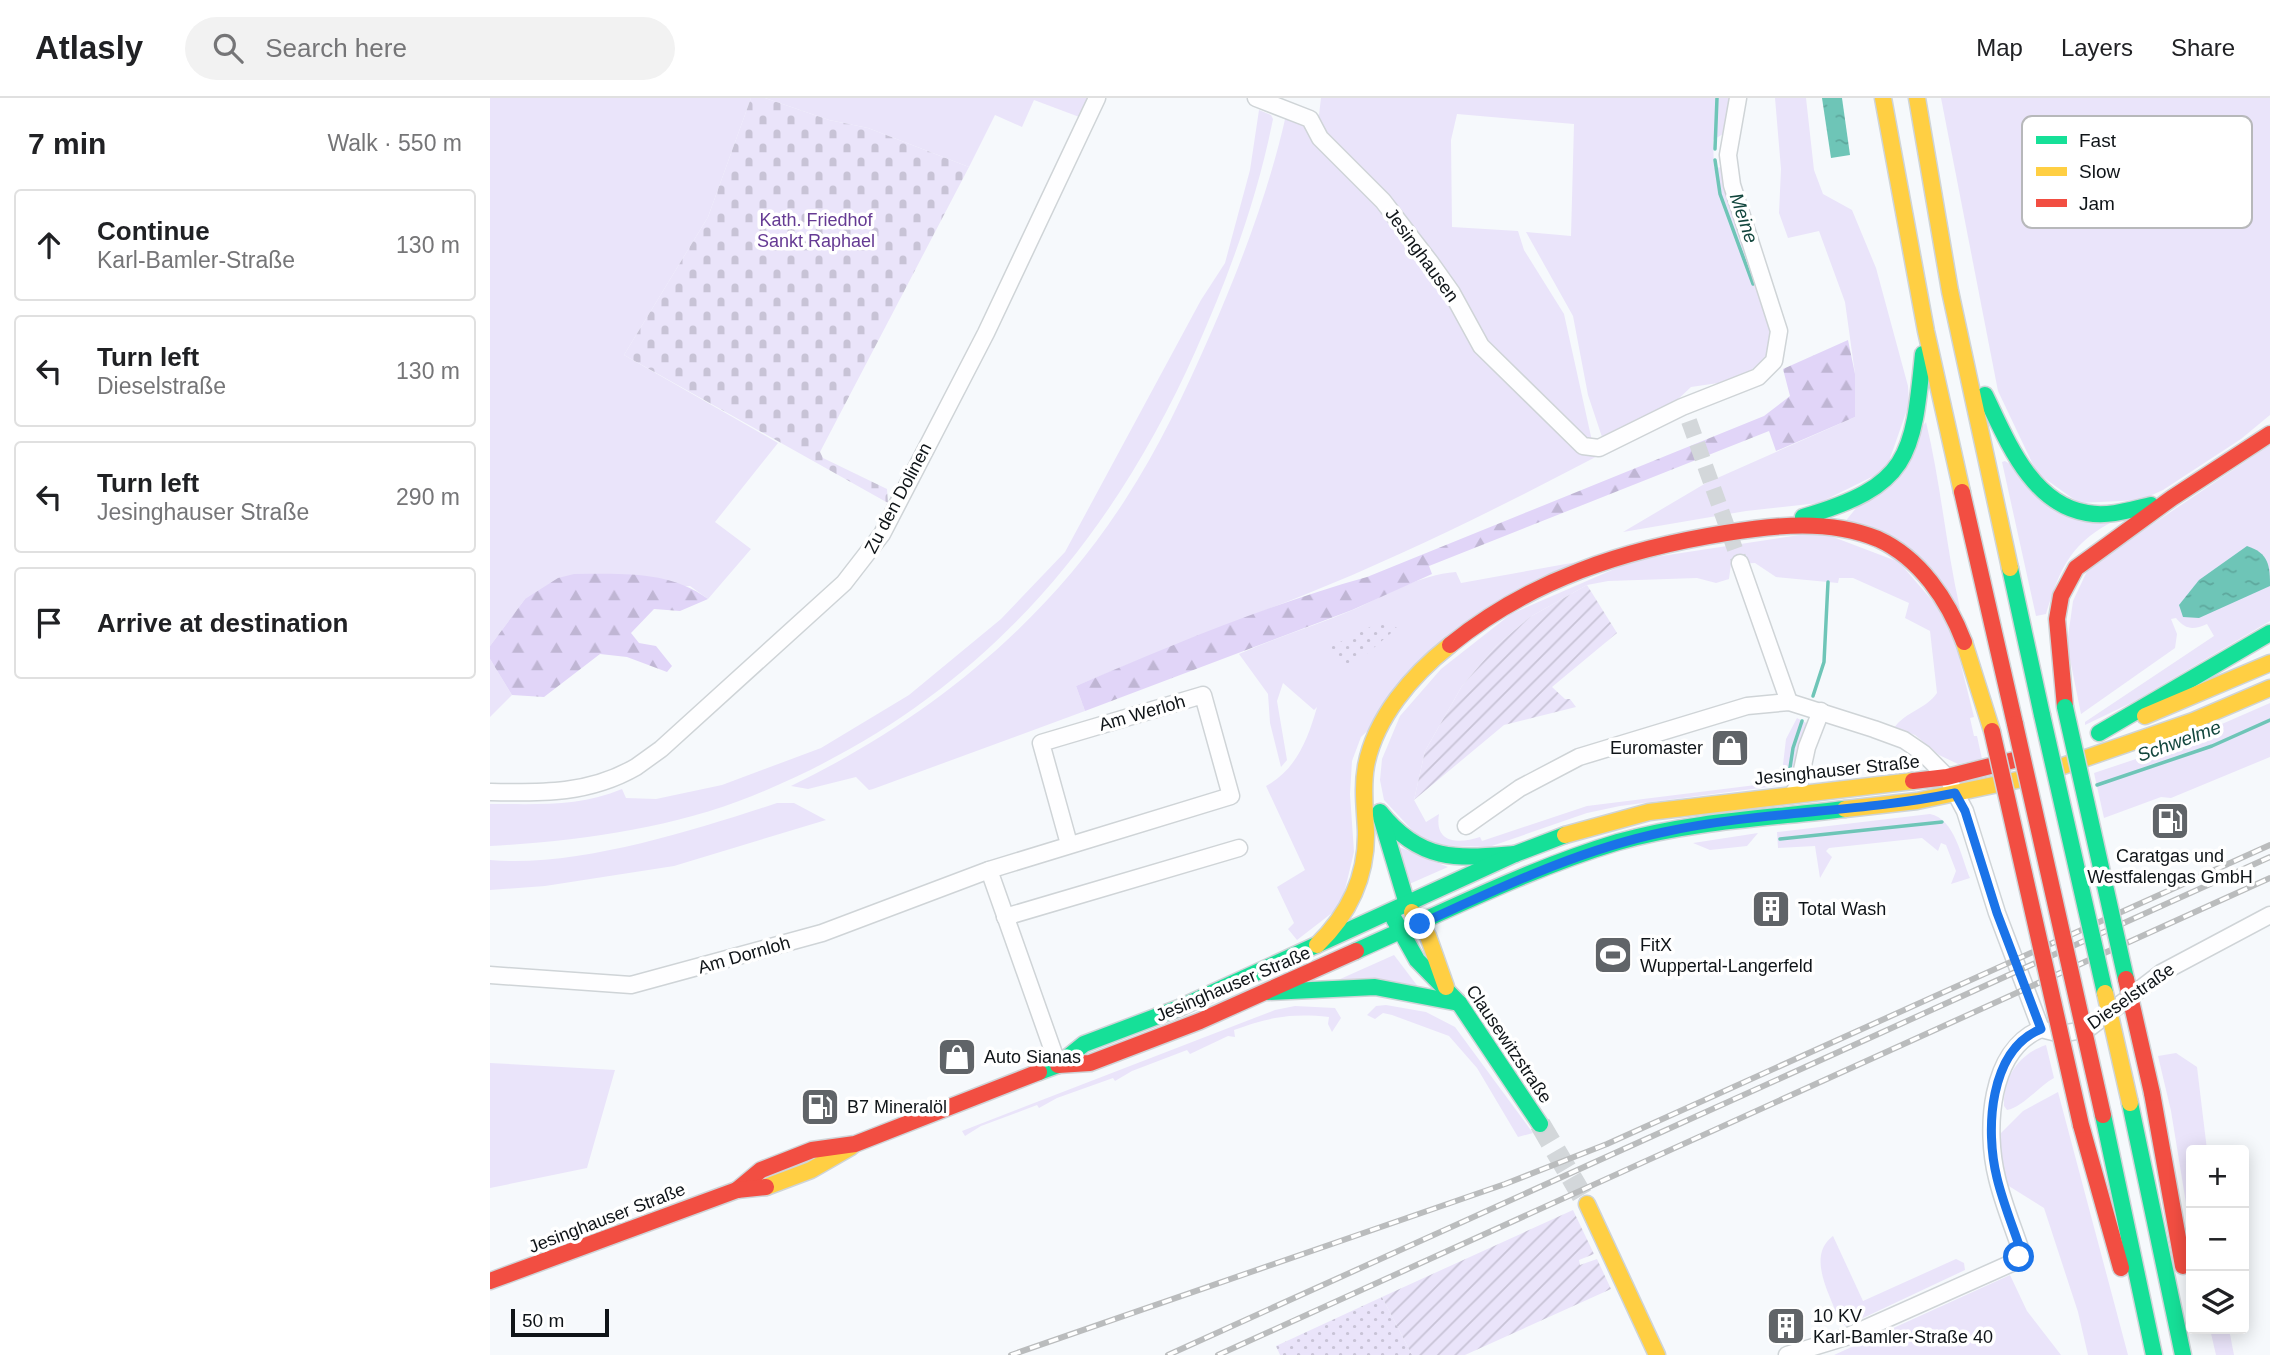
<!DOCTYPE html>
<html lang="en">
<head>
<meta charset="utf-8">
<style>
  body { margin:0; font-family:Arial,sans-serif; background:#f2f2f2; color:#202124 }
  .controls { position:absolute; right:21px; bottom:21px; display:grid; overflow:hidden; border-radius:7px; box-shadow:0 4px 18px #0003 }
  .controls button { width:63px; height:63px; display:grid; place-items:center; padding:0; border:0; border-bottom:2px solid #e0e0e0; background:#fff; color:#202124; font:35px sans-serif }
  .scale { position:absolute; left:21px; bottom:18px; width:98px; box-sizing:border-box; padding-left:7px; border:4px solid #0f1418; border-top:0; font-size:19px; line-height:24px; white-space:nowrap; color:#0f1418; -webkit-text-stroke:5px #fff; paint-order:stroke }
  .stop { position:absolute; width:21px; height:21px; margin:-16px; border:5px solid #1a73e8; border-radius:50%; background:#fff }
  .stop.end { background:#1a73e8; border-color:#fff; box-shadow:0 2px 7px #0008 }
  .list { margin:0; padding:0; list-style:none }
  h2 { display:flex; justify-content:space-between; align-items:center; height:91px; margin:0; padding:0 28px; font-size:30px }
  h2 small { font-size:23px; font-weight:400; color:#757577 }
  .list li { display:grid; grid-template-columns:46px 1fr auto; gap:21px; align-items:center; box-sizing:border-box; height:112px; margin:0 14px 14px; padding:0 14px; border:2px solid #e0e0e0; border-radius:7px }
  .list b { display:block; font-size:26px; white-space:nowrap }
  .list p { margin:0; font-size:23px; white-space:nowrap; color:#757577 }
  .list em { font-size:23px; font-style:normal; color:#757577 }
  .icon { flex:none; width:38px; height:38px; fill:none; stroke:currentColor; stroke-width:2; stroke-linecap:round; stroke-linejoin:round }
  .map { position:relative; flex:none; width:1780px; height:1257px; overflow:hidden }
  header { display:flex; align-items:center; gap:42px; box-sizing:border-box; height:98px; padding:0 35px; background:#fff; border-bottom:2px solid #e0e0e0 }
  header strong { font-size:33px }
  nav { display:flex; gap:38px; margin-inline-start:auto; font-size:24px }
  .search { width:490px; height:63px; background:#f2f2f2; display:flex; align-items:center; gap:18px; box-sizing:border-box; padding:0 24px; border-radius:38px; color:#757577; font-size:26px }
  main { display:flex }
  aside { flex:1; background:#fff }
  .map>svg:first-child { display:block }
  .grass { fill:#eae4fa }
  .forest { fill:url(#forest-firs) }
  .cemetery { fill:url(#cemetery-stones) }
  .park { fill:url(#park-dots) }
  .garden { fill:url(#garden-furrows) }
  .water { fill:url(#water-ripples) }
  .lines { fill:none; stroke-linecap:round; stroke-linejoin:round }
  .stream { stroke:#6ec5b7; stroke-width:3.5 }
  .street-tunnel { stroke:#d3d7da; stroke-width:16; stroke-dasharray:16 8; stroke-linecap:butt }
  .secondary-tunnel { stroke:#d3d7da; stroke-width:21; stroke-dasharray:21 10; stroke-linecap:butt }
  .street-casing { stroke:#cfd4d7; stroke-width:19 }
  .fast-casing { stroke:#cfd4d7; stroke-width:19 }
  .slow-casing { stroke:#cfd4d7; stroke-width:19 }
  .jam-casing { stroke:#cfd4d7; stroke-width:19 }
  .street { stroke:#fefeff; stroke-width:16 }
  .fast { stroke:#16e098; stroke-width:16 }
  .slow { stroke:#ffcf43; stroke-width:16 }
  .jam { stroke:#f24e42; stroke-width:16 }
  .rail-casing { stroke:#babcbd; stroke-width:6 }
  .rail { stroke:#fff; stroke-width:3.5; stroke-dasharray:10; stroke-linecap:butt }
  .fast-bridge-casing { stroke:#cfd4d7; stroke-width:19; stroke-linecap:butt }
  .slow-bridge-casing { stroke:#cfd4d7; stroke-width:19; stroke-linecap:butt }
  .jam-bridge-casing { stroke:#cfd4d7; stroke-width:19; stroke-linecap:butt }
  .fast-bridge { stroke:#16e098; stroke-width:16 }
  .slow-bridge { stroke:#ffcf43; stroke-width:16 }
  .jam-bridge { stroke:#f24e42; stroke-width:16 }
  .route { stroke:#1a73e8; stroke-width:9 }
  .labels { text-anchor:middle; dominant-baseline:central; stroke-width:7; stroke-linejoin:round; paint-order:stroke }
  .park-label { font-size:18px; fill:#653a93; stroke:#fff }
  .street-label { font-size:18px; fill:#0f1418; stroke:#fff }
  .poi-label { font-size:18px; fill:#0f1418; stroke:#fff; text-anchor:start }
  .water-label { font-size:19px; font-style:italic; fill:#12463d; stroke:#fff }
  .key { fill:#fff; stroke:#b7b8ba; stroke-width:2 }
  .key-label { font-size:19px; fill:#0f1418 }
</style>
</head>
<body>
<header>
<strong>Atlasly</strong>
<div class="search"><svg class="icon" aria-label="search" viewBox="0 0 24 24"><circle cx="10" cy="10" r="6"/><path d="M15 15l6 6"/></svg>Search here</div>
<nav><a>Map</a><a>Layers</a><a>Share</a></nav>
</header>
<main>
<aside>
<h2>7 min<small>Walk · 550 m</small></h2>
<ul class="list">
<li><svg class="icon" aria-label="ahead" viewBox="0 0 24 24"><path d="M12 20V5M6 11l6-6 6 6"/></svg><div><b>Continue</b><p>Karl-Bamler-Straße</p></div><em>130 m</em></li>
<li><svg class="icon" aria-label="left" viewBox="0 0 24 24"><path d="M17 20v-9H6M10 6l-5 5 5 5"/></svg><div><b>Turn left</b><p>Dieselstraße</p></div><em>130 m</em></li>
<li><svg class="icon" aria-label="left" viewBox="0 0 24 24"><path d="M17 20v-9H6M10 6l-5 5 5 5"/></svg><div><b>Turn left</b><p>Jesinghauser Straße</p></div><em>290 m</em></li>
<li><svg class="icon" aria-label="arrive" viewBox="0 0 24 24"><path d="M6 21V4h12l-3 4 3 4H6"/></svg><div><b>Arrive at destination</b></div></li>
</ul>
</aside>
<div class="map">
<svg width="1780" height="1257" viewBox="0 0 1780 1257">
  <defs>
    <pattern id="forest-firs" width="22" height="20" patternUnits="userSpaceOnUse" patternTransform="scale(1.75)"><rect width="22" height="20" fill="#e1d5f8"/><path d="M5 1l3.5 6h-7zM16 11l3.5 6h-7z" fill="#c0b6d4"/></pattern>
    <pattern id="cemetery-stones" width="16" height="16" patternUnits="userSpaceOnUse" patternTransform="scale(1.75)"><rect width="16" height="16" fill="#eae4fa"/><path d="M2 7V4a2 2 0 0 1 4 0v3zM10 15v-3a2 2 0 0 1 4 0v3z" fill="#c8c3d6"/></pattern>
    <pattern id="park-dots" width="8" height="8" patternUnits="userSpaceOnUse" patternTransform="scale(1.75)"><rect width="8" height="8" fill="#eae4fa"/><path d="M2 2h.1M6 6h.1" fill="none" stroke="#c8c3d6" stroke-width="1.8" stroke-linecap="round"/></pattern>
    <pattern id="garden-furrows" width="10" height="10" patternUnits="userSpaceOnUse" patternTransform="scale(1.75)"><rect width="10" height="10" fill="#eae4fa"/><path d="M-1 1l2-2M0 10L10 0M9 11l2-2" fill="none" stroke="#c8c3d6"/></pattern>
    <pattern id="water-ripples" width="26" height="14" patternUnits="userSpaceOnUse" patternTransform="scale(1.75)"><rect width="26" height="14" fill="#6ec5b7"/><path d="M2 4q2-2 4 0t4 0M15 11q2-2 4 0t4 0" fill="none" stroke="#5ea89d"/></pattern>
  </defs>
  <rect width="100%" height="100%" fill="#f6f9fc"/>
  <g class="grass">
    <polygon points="0,0 261,0 218,119 134,257 288,345 225,424 261,451 218,501 200,488 35,501 0,548"/>
    <polygon points="275,0 600,0 592,20 544,2 532,29 505,17 479,69 378,30 339,22"/>
    <polygon points="831,0 1243,0 1238,33 1223,42 1224,70 1233,69 1282,225 1279,255 1269,271 1242,283 1201,289 1185,304 1113,342 1098,297 1083,218 1036,134 1081,138 1084,26 967,16 961,42 962,129 1028,133 1034,152 1074,216 1102,343 1097,343 1014,267 839,45 828,25"/>
    <polygon points="1285,0 1316,0 1324,72 1333,96 1362,112 1386,170 1418,288 1419,306 1396,372 1329,405 1256,413 1133,434 1216,385 1365,319 1365,276 1355,204 1329,133 1298,140 1289,115 1291,71"/>
    <polygon points="1451,0 1780,0 1780,317 1751,341 1673,392 1651,402 1589,405 1547,375 1508,293"/>
    <path d="M769 12 781 17 783 21C767 102 739 177 706 252 614 459 475 612 262 698 180 731 88 743 0 748V706C46 706 90 709 132 691L136 700 166 701 232 687 331 650 419 597 511 521 575 454 711 202 735 165 760 72Z"/>
    <path d="M796 17 807 20 884 100 942 175 978 235 1092 354 1123 350C1022 403 919 455 814 497 738 527 661 556 586 588L595 613 383 691 379 692 366 679 318 691 301 688C435 623 554 528 635 402 669 350 695 294 720 237 750 169 780 90 796 17Z"/>
    <path d="M1436 324C1451 386 1456 449 1470 511L1354 425Z"/>
    <path d="M1780 347V523L1643 604 1595 627V624L1724 538 1717 526C1703 532 1696 532 1686 520L1681 521 1687 536 1685 550 1591 616 1577 546 1583 503 1599 469Z"/>
    <path d="M1515 363 1620 425C1578 448 1569 474 1556 516L1546 518 1512 364Z"/>
    <path d="M1330 434 1409 464 1460 523 1484 619 1480 620 1484 638H1487L1492 661 1468 666 1449 657 1425 637 1404 630C1416 613 1435 612 1447 595L1440 533 1415 520 1419 505 1363 480H1349L1348 485 1286 479 1265 465 1241 466 1239 481 1226 485 1207 480 1118 483 1097 487 1040 519 1006 548 972 588 935 653 924 702 936 724 949 716C944 746 969 746 990 739L992 743 1097 708 1291 684 1296 641 1307 620 1318 626 1301 686 1130 708 1097 715 999 749 936 747 894 702 890 682 892 661 910 618 951 571 1021 516 1145 462Z"/>
    <path d="M1087 464 1028 493 871 639 862 663 860 696 864 754 851 808 807 842 798 831 804 825 787 789 815 772 776 688C806 672 818 641 827 609L824 612 793 585 787 603 797 662 791 669 780 625 778 596 749 556C787 539 827 527 865 511 898 496 929 477 966 474L971 485Z"/>
    <polygon points="0,561 22,597 0,619"/>
    <polygon points="1780,605 1780,659 1681,700 1671,699 1614,720 1604,675 1670,653"/>
    <path d="M287 705H304L336 722 184 768 55 788 0 792V762C86 770 205 732 287 705Z"/>
    <path d="M1440 716C1465 721 1471 759 1480 780L1461 786 1466 773 1456 747 1451 745 1448 753 1432 740 1339 750 1336 753 1342 759 1330 780 1325 748 1288 750 1287 734Z"/>
    <polygon points="1268,735 1257,748 1220,752 1203,745"/>
    <polygon points="907,748 958,769 917,787"/>
    <polygon points="904,857 929,890 848,882"/>
    <polygon points="896,907 936,914 965,929 1043,1035 1028,1039 987,970 959,938 902,917 893,915 885,921 877,917 886,908"/>
    <path d="M805 908 845 910 851 920 842 934 838 926 839 919C801 915 780 919 744 932L745 939 738 938 700 956 697 952 642 973 625 983 623 980 567 1000 549 1010 547 1007 491 1028 475 1038 472 1033 785 912Z"/>
    <path d="M1556 947 1564 980C1549 988 1533 1009 1517 1012L1514 1008C1513 979 1529 956 1556 947Z"/>
    <polygon points="1686,955 1707,969 1717,1052 1701,1052 1701,1136 1681,1013 1668,958"/>
    <polygon points="0,965 125,972 97,1070 0,1090"/>
    <polygon points="1568,994 1638,1257 1598,1257 1588,1214 1554,1110 1514,1085 1509,1037 1533,1013"/>
    <path d="M1343 1138 1373 1203 1466 1161 1474 1165 1475 1172 1356 1228 1349 1222C1340 1196 1316 1158 1343 1138Z"/>
    <polygon points="1520,1177 1537,1213 1571,1257 1344,1257"/>
    <polygon points="1720,1231 1739,1231 1744,1257 1726,1257"/>
  </g>
  <g class="forest">
    <path d="M1358 242 1365 276V319L1286 353 1279 333 939 468 942 476 862 512 595 613 586 588C682 547 777 507 877 479L1274 318 1300 298 1293 271Z"/>
    <path d="M84 476C130 476 179 472 218 501L190 513 164 511 141 535 149 545 166 548 182 568 177 574 137 559 110 556 54 599 22 597 0 561V548L35 501 68 480Z"/>
  </g>
  <polygon class="cemetery" points="261,0 275,0 339,22 378,30 479,69 330,354 333,360 397,391 398,405 134,257 218,119"/>
  <g class="park">
    <polygon points="894,522 907,530 860,570 838,550"/>
    <polygon points="892,1199 922,1257 790,1257 786,1248"/>
  </g>
  <g class="garden">
    <polygon points="1097,487 1127,535 1062,589 1075,601 1080,601 1086,609 1014,627 924,702 935,653 972,588 1006,548 1040,519"/>
    <polygon points="1083,1112 1104,1156 1089,1162 1090,1167 1107,1161 1121,1191 975,1257 922,1257 892,1199"/>
  </g>
  <g class="water">
    <polygon points="1332,0 1352,0 1360,57 1341,60"/>
    <path d="M1757 448C1779 455 1780 468 1780 488L1709 520 1693 519 1689 507 1709 482Z"/>
  </g>
  <g class="lines">
    <g class="stream">
      <polyline points="1225,51 1227,0"/>
      <polyline points="1225,62 1230,96 1263,186"/>
      <polyline points="1323,598 1334,564 1338,484"/>
      <polyline points="1298,683 1303,650 1312,623"/>
      <polyline points="1607,687 1722,648 1780,622"/>
      <polyline points="1290,741 1452,724"/>
    </g>
    <polyline class="street-tunnel" points="1199,323 1250,465"/>
    <polyline class="secondary-tunnel" points="1050,1026 1097,1106"/>
    <g class="street-casing">
      <g id="street">
        <polyline points="766,0 820,21 830,40 893,103 940,164 962,195 991,248 1093,348 1109,350 1192,309 1268,279 1284,263 1289,233 1242,87 1238,57 1248,0"/>
        <polyline points="1250,465 1299,604"/>
        <path d="M0 694C53 695 99 696 146 669L171 651 354 485 392 436 496 235 607 0"/>
        <polyline points="1302,697 1309,686 1317,649 1331,613"/>
        <polyline points="976,728 1030,690 1089,659 1257,608 1299,604 1384,631 1414,642 1433,655 1457,679 1475,713 1507,815 1551,931 1571,936 1598,931 1671,875 1780,817"/>
        <polyline points="515,819 749,750"/>
        <polyline points="0,877 141,887 332,835 499,772"/>
        <polyline points="568,967 499,772 741,698 713,597 551,645 579,746"/>
        <path d="M1297 1257 1356 1239 1524 1164 1531 1153C1523 1129 1513 1105 1507 1080 1495 1032 1499 952 1551 931"/>
      </g>
    </g>
    <g class="fast-casing">
      <g id="fast">
        <path d="M1495 297C1517 342 1541 406 1597 415 1619 419 1640 412 1661 407"/>
        <path d="M1313 419C1419 388 1423 360 1433 256"/>
        <polyline points="1520,470 1552,617"/>
        <polyline points="1609,635 1780,535"/>
        <path d="M890 714C930 764 966 761 1025 756"/>
        <polyline points="891,719 917,806"/>
        <polyline points="904,821 927,862 969,905 1050,1026"/>
        <path d="M866 853C952 815 1038 771 1128 744 1201 723 1280 720 1355 711"/>
        <polyline points="778,894 885,889 969,905"/>
        <polyline points="549,974 568,967 594,946 689,910 1025,756 1075,737"/>
        <polyline points="1640,1005 1693,1257"/>
        <polyline points="1613,1017 1664,1257"/>
      </g>
    </g>
    <g class="slow-casing">
      <g id="slow">
        <polyline points="1393,0 1436,233 1472,394"/>
        <polyline points="1427,0 1460,193 1520,470"/>
        <polyline points="1474,544 1502,633"/>
        <polyline points="1655,618 1780,565"/>
        <polyline points="1570,669 1703,623 1780,590"/>
        <polyline points="1355,711 1427,703 1532,681"/>
        <polyline points="1075,737 1159,714 1423,683"/>
        <polyline points="922,814 938,838 956,889"/>
        <path d="M827 847C859 816 877 778 876 733 875 711 872 690 876 668 885 620 922 577 960 547"/>
        <polyline points="276,1089 321,1072 361,1049"/>
        <polyline points="1097,1106 1167,1257"/>
      </g>
    </g>
    <g class="jam-casing">
      <g id="jam">
        <polyline points="1472,394 1525,626"/>
        <path d="M960 547C1040 482 1135 451 1236 435 1286 427 1339 421 1388 441 1430 460 1458 502 1474 544"/>
        <polyline points="1575,609 1567,521 1571,498 1586,470 1682,400 1780,336"/>
        <polyline points="1423,683 1457,679 1528,661"/>
        <polyline points="568,967 600,965 710,923 866,853"/>
        <polyline points="1662,995 1693,1168"/>
        <polyline points="1591,1027 1631,1170"/>
        <polyline points="247,1092 271,1072 322,1052 365,1046 549,974"/>
        <polyline points="0,1183 247,1092 276,1089"/>
      </g>
    </g>
    <use href="#street" class="street"/>
    <use href="#fast" class="fast"/>
    <use href="#slow" class="slow"/>
    <use href="#jam" class="jam"/>
    <g class="rail-casing">
      <g id="rail">
        <polyline points="521,1257 1015,1086 1117,1046 1780,747"/>
        <polyline points="678,1257 1780,759"/>
        <polyline points="728,1257 1780,780"/>
      </g>
    </g>
    <use href="#rail" class="rail"/>
    <g class="fast-bridge-casing">
      <g id="fast-bridge">
        <polyline points="1575,609 1636,881"/>
        <polyline points="1552,617 1615,895"/>
      </g>
    </g>
    <g class="slow-bridge-casing">
      <polyline id="slow-bridge" points="1615,895 1640,1005"/>
    </g>
    <g class="jam-bridge-casing">
      <g id="jam-bridge">
        <polyline points="1525,626 1613,1017"/>
        <polyline points="1502,633 1591,1027"/>
        <polyline points="1636,881 1662,995"/>
      </g>
    </g>
    <use href="#fast-bridge" class="fast-bridge"/>
    <use href="#slow-bridge" class="slow-bridge"/>
    <use href="#jam-bridge" class="jam-bridge"/>
  </g>
  <g class="lines">
    <path class="route" d="M930 826C1010 790 1088 752 1174 734 1270 713 1369 715 1465 695L1475 713 1507 815 1551 931C1499 952 1495 1032 1507 1080 1513 1105 1523 1129 1531 1153L1529 1159"/>
  </g>
  <defs>
    <g id="shop-square" transform="scale(2.0125)"><rect x="-9" y="-9" width="18" height="18" rx="4" fill="#606468" stroke="#fff"/><path d="M-5-2.5h2.3a2.7 3.5 0 0 1 5.4 0H5L5.5 6h-11ZM-1.5-2.5h3a1.5 2.3 0 0 0-3 0Z" fill="#fff"/></g>
    <g id="fuel-square" transform="scale(2.0125)"><rect x="-9" y="-9" width="18" height="18" rx="4" fill="#606468" stroke="#fff"/><path d="M-5.5-6h7V0h2V4h1.3V-2.5L3-4.5l.8-.8L6-3V5H2.5V1h-1V6h-7ZM-4.2-4.7v3.2H.2V-4.7Z" fill="#fff"/></g>
    <g id="building-square" transform="scale(2.0125)"><rect x="-9" y="-9" width="18" height="18" rx="4" fill="#606468" stroke="#fff"/><path d="M-4-6H4V6H1V3H-1V6H-4ZM-2.5-4.3h1.7v1.8h-1.7ZM.8-4.3h1.7v1.8H.8ZM-2.5-1h1.7V.8h-1.7ZM.8-1h1.7V.8H.8Z" fill="#fff"/></g>
    <g id="stadium-square" transform="scale(2.0125)"><rect x="-9" y="-9" width="18" height="18" rx="4" fill="#606468" stroke="#fff"/><path d="M0-5a6.5 5 0 1 0 0 10a6.5 5 0 1 0 0-10ZM-3.5-1.8h7v3.6h-7Z" fill="#fff"/></g>
  </defs>
  <g fill-rule="evenodd">
    <use href="#shop-square" x="1240" y="650"/>
    <use href="#fuel-square" x="1680" y="723"/>
    <use href="#building-square" x="1281" y="811"/>
    <use href="#stadium-square" x="1123" y="857"/>
    <use href="#shop-square" x="467" y="959"/>
    <use href="#fuel-square" x="330" y="1009"/>
    <use href="#building-square" x="1296" y="1228"/>
  </g>
  <g class="labels">
    <g class="park-label">
      <text x="326" y="122">Kath. Friedhof<tspan x="326" dy="21">Sankt Raphael</tspan></text>
    </g>
    <g class="street-label">
      <text transform="translate(932 157) rotate(54)">Jesinghausen</text>
      <text transform="translate(408 400) rotate(-62)">Zu den Dolinen</text>
      <text transform="translate(652 615) rotate(-16)">Am Werloh</text>
      <text transform="translate(1347 672) rotate(-6)">Jesinghauser Straße</text>
      <text transform="translate(254 857) rotate(-16)">Am Dornloh</text>
      <text transform="translate(743 886) rotate(-23)">Jesinghauser Straße</text>
      <text transform="translate(1641 898) rotate(-35)">Dieselstraße</text>
      <text transform="translate(1019 946) rotate(56)">Clausewitzstraße</text>
      <text transform="translate(117 1120) rotate(-21)">Jesinghauser Straße</text>
    </g>
    <g class="poi-label">
      <text x="1213" y="650" text-anchor="end">Euromaster</text>
      <text x="1680" y="758" text-anchor="middle">Caratgas und<tspan x="1680" dy="21">Westfalengas GmbH</tspan></text>
      <text x="1308" y="811">Total Wash</text>
      <text x="1150" y="847">FitX<tspan x="1150" dy="21">Wuppertal-Langerfeld</tspan></text>
      <text x="494" y="959">Auto Sianas</text>
      <text x="357" y="1009">B7 Mineralöl</text>
      <text x="1323" y="1218">10 KV<tspan x="1323" dy="21">Karl-Bamler-Straße 40</tspan></text>
    </g>
    <g class="water-label">
      <text transform="translate(1254 120) rotate(71)">Meine</text>
      <text transform="translate(1689 643) rotate(-20)">Schwelme</text>
    </g>
  </g>
  <rect x="1532" y="18" width="230" height="112" rx="10" class="key"/>
  <rect x="1546" y="38" width="31" height="8" fill="#16e098"/>
  <rect x="1546" y="69" width="31" height="9" fill="#ffcf43"/>
  <rect x="1546" y="101" width="31" height="8" fill="#f24e42"/>
  <g class="key-label">
    <text x="1589" y="49">Fast</text>
    <text x="1589" y="80">Slow</text>
    <text x="1589" y="112">Jam</text>
  </g>
</svg>
<div class="controls">
<button>+</button>
<button>−</button>
<button><svg class="icon" aria-label="layers" viewBox="0 0 24 24"><path d="M12 4l9 5-9 5-9-5zM3 14l9 5 9-5"/></svg></button>
</div>
<div class="scale">50 m</div>
<div class="stop" style="left:1529px;top:1159px"></div>
<div class="stop end" style="left:930px;top:826px"></div>
</div>
</main>
</body>
</html>
